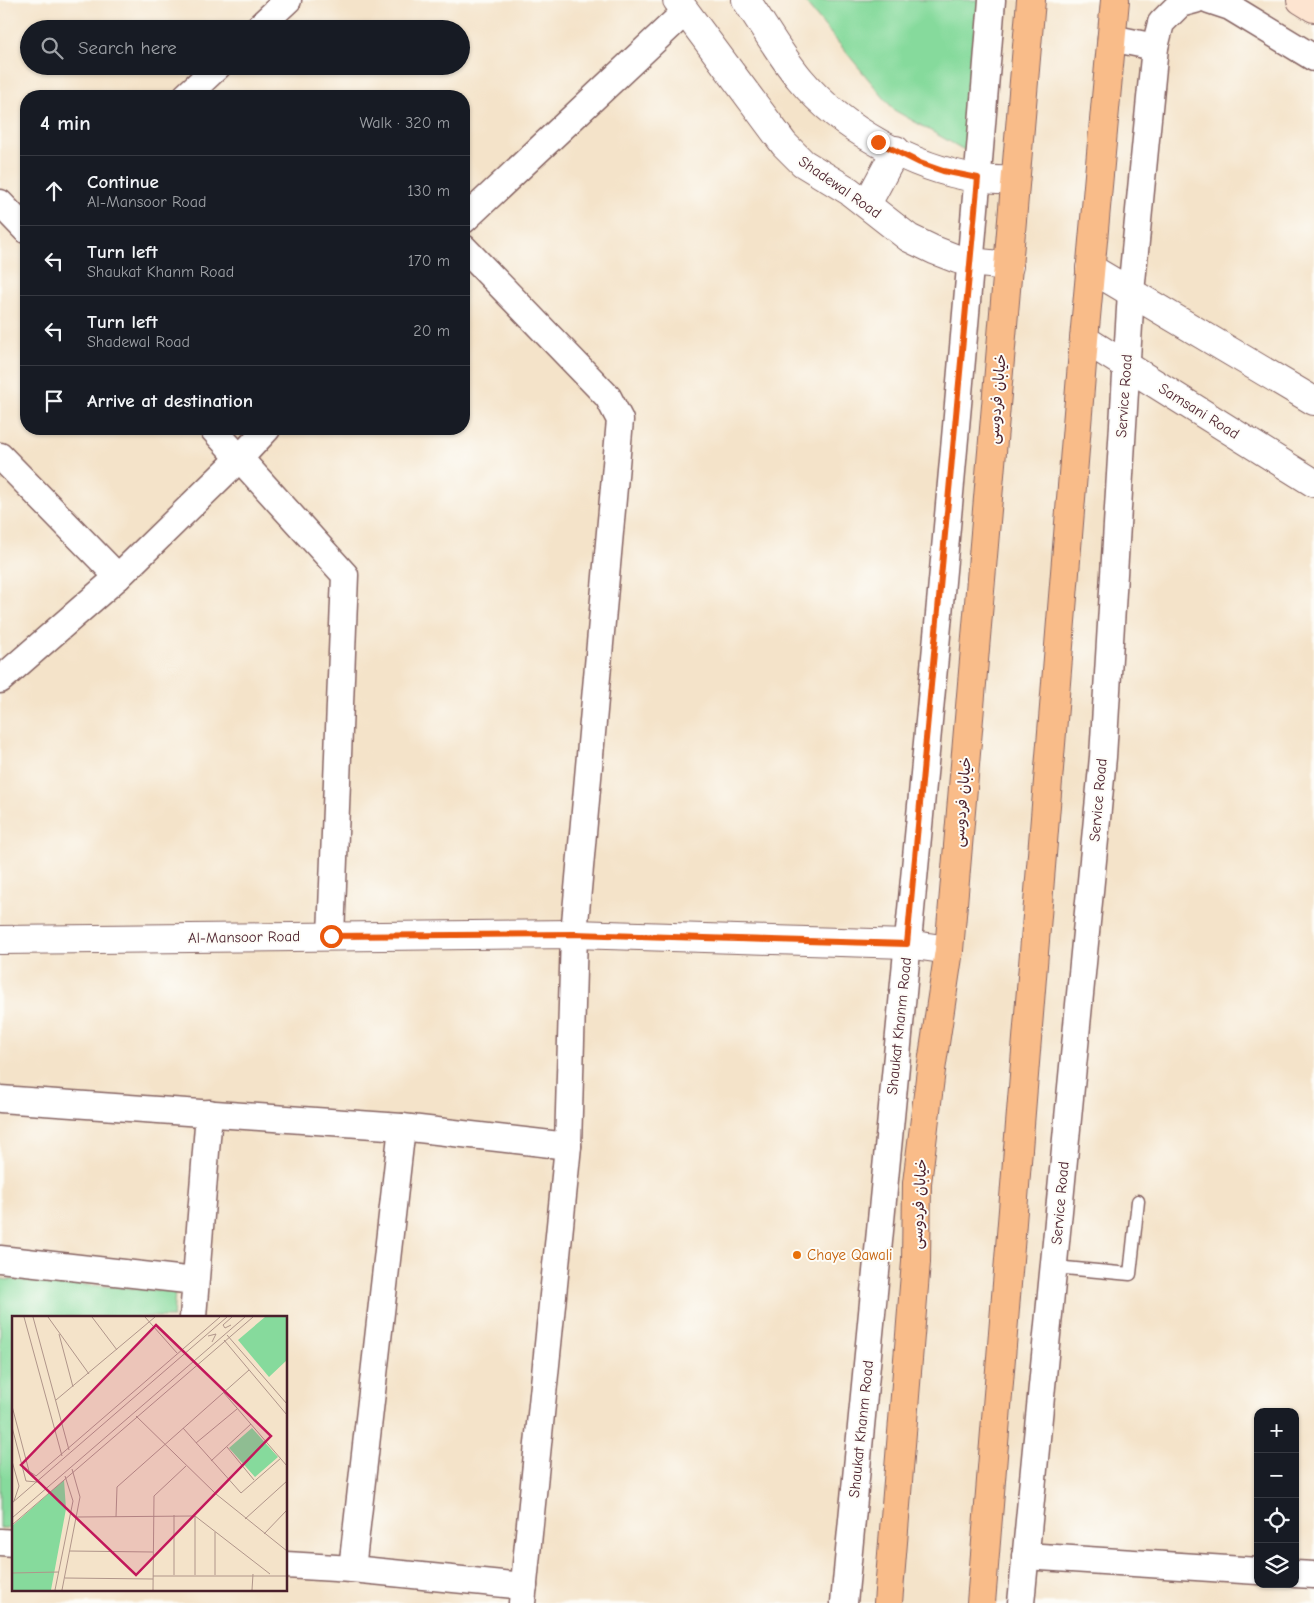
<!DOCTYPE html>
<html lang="en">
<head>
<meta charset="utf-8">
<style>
  body { margin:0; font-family:"Comic Neue","Playpen Sans Arabic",sans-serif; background:#20242c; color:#f1f3f6 }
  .controls { position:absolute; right:15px; bottom:15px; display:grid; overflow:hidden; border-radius:10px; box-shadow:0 1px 4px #0004 }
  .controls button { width:45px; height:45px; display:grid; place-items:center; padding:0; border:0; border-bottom:1px solid #363941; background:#171b24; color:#f1f3f6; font:25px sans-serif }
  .stop { position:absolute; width:15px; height:15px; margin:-11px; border:4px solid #ea580c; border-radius:50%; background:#fff }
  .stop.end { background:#ea580c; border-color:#fff; box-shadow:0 1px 5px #0008 }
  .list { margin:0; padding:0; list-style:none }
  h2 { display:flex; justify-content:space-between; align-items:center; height:65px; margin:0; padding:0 20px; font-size:21px }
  h2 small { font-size:16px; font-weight:400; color:#9ea1a6 }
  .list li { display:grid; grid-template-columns:32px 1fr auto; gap:15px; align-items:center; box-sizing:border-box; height:70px; padding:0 20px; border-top:1px solid #363941 }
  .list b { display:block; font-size:19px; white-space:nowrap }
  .list p { margin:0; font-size:16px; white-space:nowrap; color:#9ea1a6 }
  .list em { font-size:16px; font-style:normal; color:#9ea1a6 }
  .icon { flex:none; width:28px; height:28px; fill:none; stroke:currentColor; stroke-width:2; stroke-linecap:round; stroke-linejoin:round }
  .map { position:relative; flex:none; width:1314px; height:1603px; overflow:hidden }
  .search { position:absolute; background:#171b24; box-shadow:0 1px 4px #0004; left:20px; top:20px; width:450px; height:55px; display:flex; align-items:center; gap:12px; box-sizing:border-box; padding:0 18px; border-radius:28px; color:#9ea1a6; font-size:19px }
  .panel { position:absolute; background:#171b24; box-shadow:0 1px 4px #0004; left:20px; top:90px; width:450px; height:345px; border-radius:20px }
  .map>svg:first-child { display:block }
  .green { fill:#86da9c; stroke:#687c64 }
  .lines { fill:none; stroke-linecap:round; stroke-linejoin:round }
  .service-casing { stroke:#866462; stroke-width:15 }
  .minor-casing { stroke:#866462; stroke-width:29 }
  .tertiary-casing { stroke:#866462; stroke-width:30 }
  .secondary-casing { stroke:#866462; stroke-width:30 }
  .primary-casing { stroke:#866462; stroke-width:30 }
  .service { stroke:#fff; stroke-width:12 }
  .minor { stroke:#fff; stroke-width:26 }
  .tertiary { stroke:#fff; stroke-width:28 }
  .secondary { stroke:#fde4d0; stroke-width:28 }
  .primary { stroke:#f9bc89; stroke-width:28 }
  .route { stroke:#ea580c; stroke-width:6 }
  .food-dot { fill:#e8710a; stroke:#fdfcf7; stroke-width:2 }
  .labels { text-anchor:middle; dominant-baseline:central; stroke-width:4; stroke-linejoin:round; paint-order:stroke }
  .street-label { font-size:15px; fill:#4a1f2b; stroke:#fdfcf7 }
  .food-label { font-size:15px; fill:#c56008; stroke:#fdfcf7; text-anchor:start }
  .inset-road { fill:none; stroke:#b0958a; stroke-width:1 }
  .view { fill:#c2185b; fill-opacity:0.15; stroke:#c2185b; stroke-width:2.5 }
  .inset-edge { fill:none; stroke:#4a1f2b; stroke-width:2.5 }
</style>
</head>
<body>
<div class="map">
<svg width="1314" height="1603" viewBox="0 0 1314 1603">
  <rect width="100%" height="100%" fill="#fdfcf7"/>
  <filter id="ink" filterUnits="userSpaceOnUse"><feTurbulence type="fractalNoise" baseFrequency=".02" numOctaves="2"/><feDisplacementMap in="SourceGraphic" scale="10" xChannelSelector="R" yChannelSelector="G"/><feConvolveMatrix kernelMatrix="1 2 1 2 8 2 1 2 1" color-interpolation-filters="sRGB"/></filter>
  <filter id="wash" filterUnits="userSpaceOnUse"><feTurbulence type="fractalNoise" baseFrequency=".0096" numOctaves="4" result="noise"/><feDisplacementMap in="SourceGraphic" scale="20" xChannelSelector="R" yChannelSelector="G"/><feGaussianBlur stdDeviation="1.12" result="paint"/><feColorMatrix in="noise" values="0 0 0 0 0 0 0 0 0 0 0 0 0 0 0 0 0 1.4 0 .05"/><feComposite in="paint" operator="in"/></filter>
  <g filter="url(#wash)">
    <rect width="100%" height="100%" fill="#f4e3c9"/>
    <g class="green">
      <polygon points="803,0 982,0 968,152 894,110"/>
      <polygon points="0,1279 175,1291 173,1317 14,1317 14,1528 0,1528"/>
    </g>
  </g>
  <g filter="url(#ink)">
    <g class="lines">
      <g class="service-casing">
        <polyline id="service" points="1054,1267 1130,1274 1138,1201"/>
      </g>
      <g class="minor-casing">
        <g id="minor">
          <polyline points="1209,0 1230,7 1314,58"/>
          <polyline points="257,29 288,0"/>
          <polyline points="1111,38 1155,47"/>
          <polyline points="186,96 218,66"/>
          <polyline points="0,203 26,230"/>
          <polyline points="464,220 685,12"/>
          <polyline points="464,248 608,397 620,420 574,934 568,1146 522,1603"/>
          <polyline points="213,429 345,575 331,936"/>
          <polyline points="0,456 118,577"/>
          <polyline points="0,680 118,577 240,458 267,429"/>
          <polyline points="0,1099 402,1127 568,1146"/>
          <polyline points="0,1259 195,1281"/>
          <polyline points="193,1317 209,1113"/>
          <polyline points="0,1542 14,1543"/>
          <polyline points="1025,1556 1258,1571"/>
          <polyline points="286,1565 352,1569 524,1586"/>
          <polyline points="352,1569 402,1127"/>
          <polyline points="1295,1574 1314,1575"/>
          <path d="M844 1603C895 1069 950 535 992 0"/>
          <polyline points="1021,1603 1103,757 1131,292 1155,47 1161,23 1180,4 1195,0"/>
        </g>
      </g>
      <g class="tertiary-casing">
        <g id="tertiary">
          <polyline points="677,0 784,144 803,163 849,191 909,238 934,250 957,259 970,262 1009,266"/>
          <path d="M746 0C764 26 780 55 800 79 842 129 912 168 976 178 989 180 1002 180 1015 181"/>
          <polyline points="867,204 896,150"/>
          <polyline points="1090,268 1314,401"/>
          <polyline points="1084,339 1314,483"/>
          <polyline points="0,940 574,934 907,944 949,950"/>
        </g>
      </g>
      <g class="secondary-casing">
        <polyline id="secondary" points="1301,0 1314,8"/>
      </g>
      <g class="primary-casing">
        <g id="primary">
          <polyline points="888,1603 916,1262 917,1183 931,1070 949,950 1031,0"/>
          <polyline points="981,1603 1084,339 1115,0"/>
        </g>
      </g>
      <use href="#service" class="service"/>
      <use href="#minor" class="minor"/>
      <use href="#tertiary" class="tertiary"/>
      <use href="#secondary" class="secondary"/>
      <use href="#primary" class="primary"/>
    </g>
  </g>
  <g class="lines" filter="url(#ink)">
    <polyline class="route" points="331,936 574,934 907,944 978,178 943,171 920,163 878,142"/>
  </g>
  <circle class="food-dot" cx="797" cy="1255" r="5"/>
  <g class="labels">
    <g class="street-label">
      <text transform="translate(840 187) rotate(35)">Shadewal Road</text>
      <text transform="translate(1124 396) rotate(-86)">Service Road</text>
      <text transform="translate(997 399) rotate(-85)">خیابان فردوسی</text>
      <text transform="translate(1199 411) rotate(32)">Samsani Road</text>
      <text transform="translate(1098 800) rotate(-85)">Service Road</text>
      <text transform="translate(962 802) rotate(-85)">خیابان فردوسی</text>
      <text transform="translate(244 937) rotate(-1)">Al-Mansoor Road</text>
      <text transform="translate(899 1026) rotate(-84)">Shaukat Khanm Road</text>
      <text transform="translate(1060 1203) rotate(-85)">Service Road</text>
      <text transform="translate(919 1204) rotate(-87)">خیابان فردوسی</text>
      <text transform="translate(861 1429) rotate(-84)">Shaukat Khanm Road</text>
    </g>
    <g class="food-label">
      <text x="807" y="1255">Chaye Qawali</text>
    </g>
  </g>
  <g transform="translate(12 1316)">
    <rect width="275" height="275" fill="#f4e3c9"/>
    <path d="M253 1H275V44L257 61 226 24ZM240 112 266 141 243 161 217 132ZM52 164 54 193 39 274H0V210Z" fill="#86da9c"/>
    <path class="inset-road" d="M12 1 50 140M21 1 57 134M36 1 77 58M80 1 105 34M133 1 165 37M219 9 213 12 211 9 220 1M47 18 61 71M215 19 275 88M196 20 204 18 200 26M212 24 275 99M212 77 275 150M44 84 143 1M0 90 17 155 24 160 208 1M124 100 204 178 275 235M0 111 14 165 25 166M171 112 229 177 269 142M184 127 225 93M215 131 242 164M0 145 7 170 2 185M199 145 239 108M0 187 215 1M162 199V259M65 201 183 200 258 258M104 201 105 171 237 54M0 202 233 1M233 203 275 165M0 209 241 1M252 218 275 194M58 235 141 236M0 257 47 256M183 259V200M203 259V216M141 260H275M53 262 141 263M43 274 61 185 53 160M50 274 68 181 60 153M141 274 142 180 174 150M240 274 241 258"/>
    <path class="view" d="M144 9 259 120 124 259 9 149Z"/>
    <rect width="275" height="275" class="inset-edge"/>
  </g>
</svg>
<div class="controls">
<button>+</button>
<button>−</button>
<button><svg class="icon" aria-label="locate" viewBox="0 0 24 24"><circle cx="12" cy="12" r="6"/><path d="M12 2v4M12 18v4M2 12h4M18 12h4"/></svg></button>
<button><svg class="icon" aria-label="layers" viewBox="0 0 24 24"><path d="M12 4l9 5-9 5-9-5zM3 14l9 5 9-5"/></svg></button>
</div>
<div class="stop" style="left:331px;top:936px"></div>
<div class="stop end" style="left:878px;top:142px"></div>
<div class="search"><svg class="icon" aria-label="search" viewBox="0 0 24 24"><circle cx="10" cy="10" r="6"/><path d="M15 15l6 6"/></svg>Search here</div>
<section class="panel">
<h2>4 min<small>Walk · 320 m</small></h2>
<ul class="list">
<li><svg class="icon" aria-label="ahead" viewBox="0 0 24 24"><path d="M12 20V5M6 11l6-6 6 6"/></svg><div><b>Continue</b><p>Al-Mansoor Road</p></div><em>130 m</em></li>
<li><svg class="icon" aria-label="left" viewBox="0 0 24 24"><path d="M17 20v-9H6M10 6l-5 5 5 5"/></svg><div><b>Turn left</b><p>Shaukat Khanm Road</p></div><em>170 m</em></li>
<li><svg class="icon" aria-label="left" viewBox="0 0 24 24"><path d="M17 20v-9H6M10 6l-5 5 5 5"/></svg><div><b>Turn left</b><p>Shadewal Road</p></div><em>20 m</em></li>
<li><svg class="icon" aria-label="arrive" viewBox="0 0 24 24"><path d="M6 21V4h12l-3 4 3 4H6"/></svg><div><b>Arrive at destination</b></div></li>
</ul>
</section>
</div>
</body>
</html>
